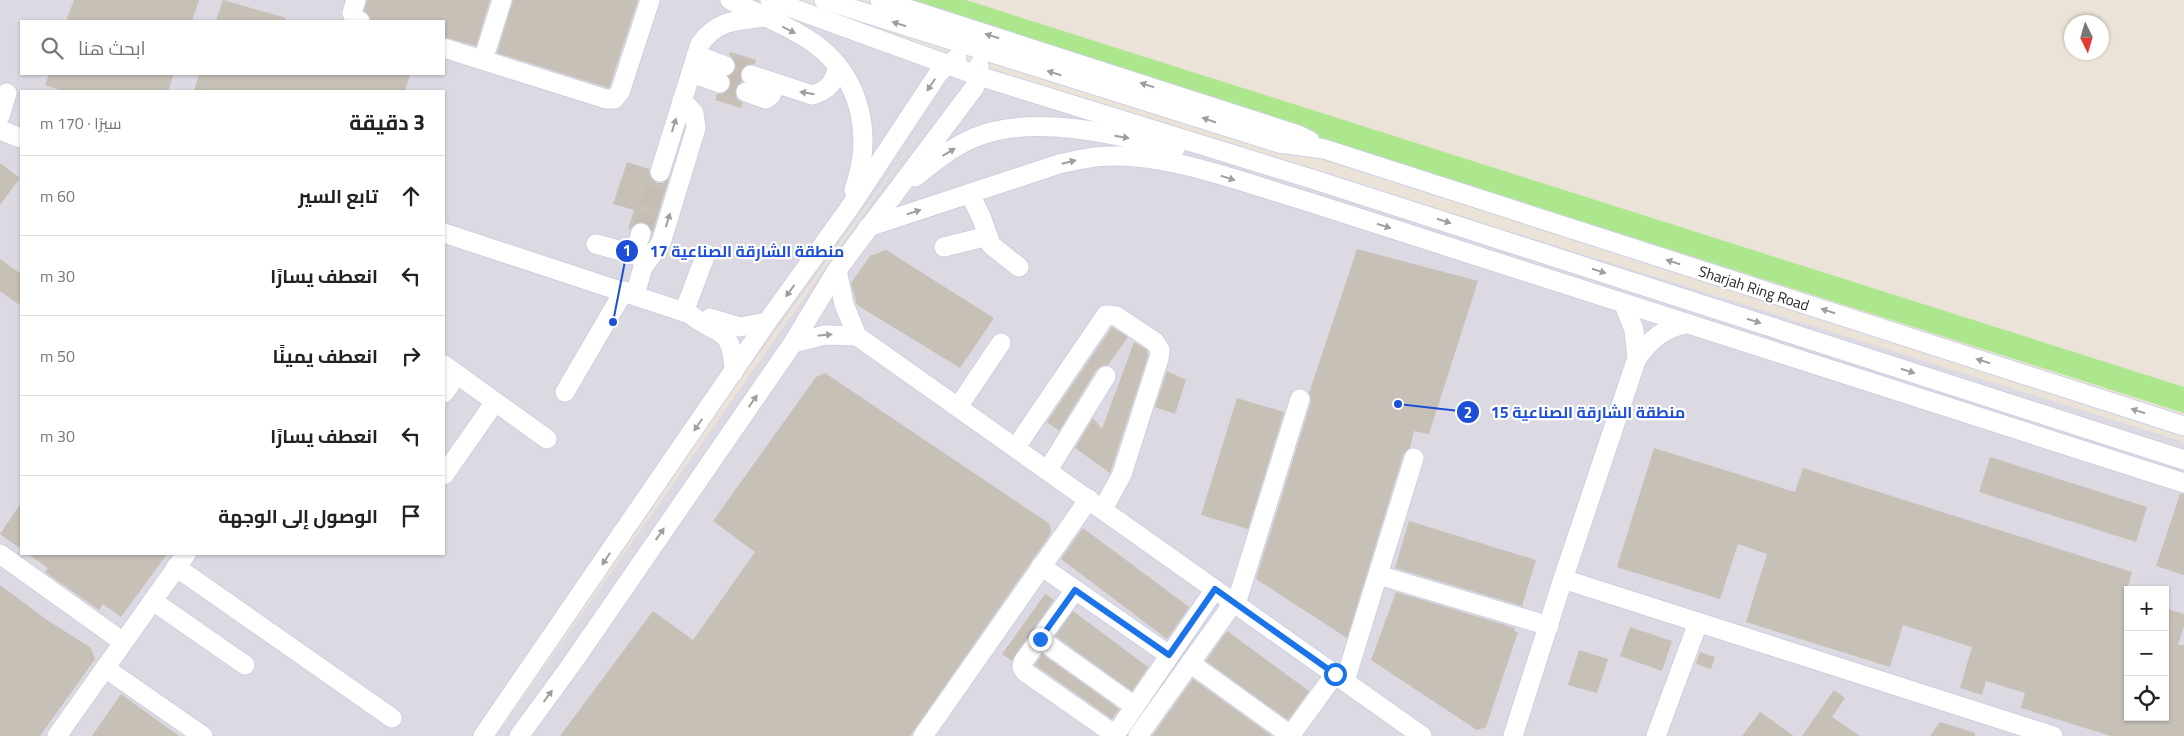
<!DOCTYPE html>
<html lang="ar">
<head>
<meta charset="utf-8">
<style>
  body { margin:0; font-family:"Titillium Web",Cairo,sans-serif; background:#f6f6f6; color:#222; direction:rtl }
  .controls { position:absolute; right:15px; bottom:15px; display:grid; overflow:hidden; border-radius:0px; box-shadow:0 1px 4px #0004 }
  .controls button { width:45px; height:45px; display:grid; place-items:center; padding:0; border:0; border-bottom:1px solid #e0e0e0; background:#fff; color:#222; font:25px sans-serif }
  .compass { position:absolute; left:2064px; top:15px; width:45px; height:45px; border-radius:50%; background:#fff; box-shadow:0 1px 4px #0004; rotate:175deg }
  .stop { position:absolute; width:15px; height:15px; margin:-11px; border:4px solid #1a73e8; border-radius:50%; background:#fff }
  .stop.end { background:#1a73e8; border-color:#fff; box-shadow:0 1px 5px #0008 }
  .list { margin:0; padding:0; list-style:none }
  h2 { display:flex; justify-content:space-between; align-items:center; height:65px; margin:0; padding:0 20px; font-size:21px }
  h2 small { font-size:16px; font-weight:400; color:#767676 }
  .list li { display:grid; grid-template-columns:32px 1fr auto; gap:15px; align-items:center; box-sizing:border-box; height:80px; padding:0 20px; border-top:1px solid #e0e0e0 }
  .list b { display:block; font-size:19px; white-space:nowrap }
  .list em { font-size:16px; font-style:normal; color:#767676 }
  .icon { flex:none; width:28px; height:28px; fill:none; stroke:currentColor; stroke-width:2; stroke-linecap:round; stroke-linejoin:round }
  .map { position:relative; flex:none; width:2184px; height:736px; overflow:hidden; direction:ltr }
  .search { position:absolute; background:#fff; box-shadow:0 1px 4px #0004; left:20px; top:20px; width:425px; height:55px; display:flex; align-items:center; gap:12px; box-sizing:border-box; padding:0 18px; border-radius:0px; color:#767676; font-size:19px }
  .panel { position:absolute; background:#fff; box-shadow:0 1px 4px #0004; left:20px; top:90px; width:425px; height:465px; border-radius:0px; direction:rtl }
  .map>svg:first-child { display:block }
  .industrial { fill:#dcd9e3; fill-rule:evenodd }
  .green { fill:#ace78e }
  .building { fill:#c6c0b7 }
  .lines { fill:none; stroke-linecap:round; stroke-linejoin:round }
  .minor-tunnel { stroke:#c4bdb4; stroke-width:19; stroke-dasharray:19 9; stroke-linecap:butt }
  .minor-casing { stroke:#ccd0e2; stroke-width:21 }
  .minor { stroke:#fff; stroke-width:19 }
  .oneway { fill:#9e9e9e }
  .route { stroke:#1a73e8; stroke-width:6 }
  .labels { text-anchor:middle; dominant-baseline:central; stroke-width:4.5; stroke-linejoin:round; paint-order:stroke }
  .street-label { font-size:15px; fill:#272727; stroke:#fff }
  .leader { fill:none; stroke:#1d4ed8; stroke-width:2 }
  .callout-dot { fill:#1d4ed8; stroke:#fff; stroke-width:2 }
  .mark-label { font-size:15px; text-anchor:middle; font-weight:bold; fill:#fff }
  .callout-label { font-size:16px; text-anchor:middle; font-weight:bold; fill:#1d4ed8; stroke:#fff; stroke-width:4.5; stroke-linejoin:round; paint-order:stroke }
</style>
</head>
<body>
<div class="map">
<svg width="2184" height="736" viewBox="0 0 2184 736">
  <rect width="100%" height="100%" fill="#ebe3d7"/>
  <path class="industrial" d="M0 0H776L970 63 2184 442V736H496L939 106 481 736H0ZM21 21H444V74H21ZM21 91H444V554H21ZM2128 590H2165V717H2128Z"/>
  <polygon class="green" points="887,0 966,0 2184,387 2184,413"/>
  <g class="building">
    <polygon points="74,0 199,0 192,21 66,21"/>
    <polygon points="223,0 286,18 285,21 216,21"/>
    <polygon points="367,0 490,0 476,46 444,37 444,21 371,20 364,11"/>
    <polygon points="513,0 638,0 609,88 497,53"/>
    <polygon points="730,52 756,60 755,64 744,66 740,72 742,82 736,88 735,94 737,99 743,103 741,108 715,100 717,94 727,92 731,86 729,76 735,70 736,65 734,59 729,55"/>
    <polygon points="49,74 174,74 168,91 63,91 45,85"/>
    <polygon points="199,74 410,74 405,91 194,91"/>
    <polygon points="627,162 649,169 649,175 656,183 663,183 669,178 652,234 650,226 644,222 638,222 630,229 628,229 634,210 613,204"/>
    <polygon points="0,163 20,178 0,205"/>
    <polygon points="1357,249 1478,281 1429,434 1414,431 1410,448 1403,455 1347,638 1256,579 1311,402 1309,393"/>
    <polygon points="886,250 994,318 960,368 857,305 851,283 870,256"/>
    <polygon points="0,259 21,274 21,306 0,291"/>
    <polygon points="1112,327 1128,337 1108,365 1101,366 1096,370 1059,431 1047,422"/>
    <polygon points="1134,342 1147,350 1148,356 1110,473 1075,448 1093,418 1102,429"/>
    <polygon points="1167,371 1186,380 1175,414 1155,407"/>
    <polygon points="825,373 1050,524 1051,533 910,736 560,736 653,611 693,640 755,552 713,521 816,377"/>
    <polygon points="1237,398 1284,412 1248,529 1201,515"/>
    <polygon points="1654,448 1795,492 1803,468 2132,572 2128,586 2128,717 2165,717 2165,608 2184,614 2184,626 2178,645 2184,645 2184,736 2111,736 2021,708 2025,693 1986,681 1982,695 1960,688 1972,647 1903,625 1890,667 1746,622 1767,554 1738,544 1720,599 1617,567"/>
    <polygon points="1990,457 2147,507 2136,542 1979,492"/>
    <polygon points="2180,494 2184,494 2184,575 2156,566"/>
    <polygon points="21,503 21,549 0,534"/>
    <polygon points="1409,521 1536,560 1522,606 1395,568"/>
    <polygon points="1083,528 1189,607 1167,639 1061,559"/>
    <polygon points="28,554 167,554 121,617 103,604 99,610 45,572 48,568"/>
    <polygon points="0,585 47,620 91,648 95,659 40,736 0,736"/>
    <polygon points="1396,592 1515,628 1514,631 1518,632 1486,727 1477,730 1371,660"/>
    <polygon points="1045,594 1054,600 1012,661 1002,654"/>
    <polygon points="1073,611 1148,667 1132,691 1055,636"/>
    <polygon points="1630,627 1672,641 1662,671 1620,656"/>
    <polygon points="1227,631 1309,691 1288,720 1206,661"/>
    <polygon points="1579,650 1608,659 1597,693 1568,685"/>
    <polygon points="1700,652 1715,657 1711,669 1696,664"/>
    <polygon points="1042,654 1119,709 1112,719 1035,665"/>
    <polygon points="1193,679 1272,736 1152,736"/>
    <polygon points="1834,690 1845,698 1832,717 1860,736 1802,736"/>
    <polygon points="121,694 179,736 92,736"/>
    <polygon points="1760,712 1794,736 1742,736"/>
    <polygon points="1940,722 1975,733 1975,736 1930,736"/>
  </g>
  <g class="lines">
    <g class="minor-tunnel">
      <polyline points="725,66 751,75"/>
      <polyline points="720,83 746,92"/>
      <polyline points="641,233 660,172"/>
    </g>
    <g class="minor-casing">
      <g id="minor">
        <polyline points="356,0 352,13 355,19 360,21"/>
        <path d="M730 0C758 14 790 26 815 44 862 79 873 136 854 190"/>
        <polyline points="770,0 979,76 1315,180 2184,460"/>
        <polyline points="824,0 1279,143 1324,149 2184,426"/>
        <polyline points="880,0 1298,135 1310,141"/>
        <polyline points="444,48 606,99 614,99 620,92 650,0"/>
        <polyline points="696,55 725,66"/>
        <polyline points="483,60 502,0"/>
        <polyline points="691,73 720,83"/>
        <path d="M751 75 812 95C828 91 836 81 837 65"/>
        <polyline points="746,92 766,99 771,95 776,84"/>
        <polyline points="0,116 7,93"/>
        <polyline points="0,130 21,138"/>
        <path d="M660 172 700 44C718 19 737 21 765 17"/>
        <path d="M915 177C934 162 953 146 976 137 1033 114 1116 134 1175 149"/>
        <polyline points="970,194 982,219 991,245 1019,267"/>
        <path d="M868 227 1059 164C1076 160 1093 156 1111 156 1171 154 1251 185 1309 202L2184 483"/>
        <path d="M444 233 690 314C718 338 732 323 734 372"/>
        <polyline points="596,244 649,259"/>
        <polyline points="944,247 988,236"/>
        <polyline points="634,255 641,233"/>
        <polyline points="837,270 844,304 857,336 1422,736"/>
        <polyline points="635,295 643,267 661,243 696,128 694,113 682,100"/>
        <polyline points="1624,304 1634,330 1637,358"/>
        <polyline points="684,312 706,254"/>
        <polyline points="710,318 740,327 767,322"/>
        <polyline points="793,343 825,335 857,336"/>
        <polyline points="444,365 547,439"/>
        <polyline points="565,392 624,291"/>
        <polyline points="444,393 457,375"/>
        <polyline points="958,407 1001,343"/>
        <polyline points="1016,447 1106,315 1116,316 1155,342 1160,350 1159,358 1122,474 1103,509"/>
        <polyline points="1048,470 1106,376"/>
        <polyline points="444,475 495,402"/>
        <polyline points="0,554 123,642"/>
        <polyline points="1041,566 1169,655"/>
        <polyline points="176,567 392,718"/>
        <polyline points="1385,577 1549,626"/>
        <polyline points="1563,579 2053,736"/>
        <polyline points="1075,590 1023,662 1022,667 1025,672 1111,732 1115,732 1120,728 1215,589"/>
        <polyline points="153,601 245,665"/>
        <polyline points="1236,604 1300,399"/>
        <polyline points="1040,639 1134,706"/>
        <polyline points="1190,663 1290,735"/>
        <polyline points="105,668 203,736"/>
        <polyline points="1345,681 1414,458"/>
        <polyline points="57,736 186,554"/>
        <polyline points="483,736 767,322 848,210 938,74 947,65 957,58"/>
        <polyline points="519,736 571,665 793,343 837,270 974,88 979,76 979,65"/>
        <polyline points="923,736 1089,499"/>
        <polyline points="1138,736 1234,602"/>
        <polyline points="1290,736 1335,674"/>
        <path d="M1513 736 1563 579 1637 358C1651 339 1663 329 1685 324"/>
        <polyline points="1656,736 1698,623"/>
      </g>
    </g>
    <use href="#minor" class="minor"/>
  </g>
  <defs><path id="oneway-solid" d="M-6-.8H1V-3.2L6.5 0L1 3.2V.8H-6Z" transform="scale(1.25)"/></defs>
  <g class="oneway">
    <use href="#oneway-solid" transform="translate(899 24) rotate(-162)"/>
    <use href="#oneway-solid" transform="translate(789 30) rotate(27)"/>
    <use href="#oneway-solid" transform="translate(992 36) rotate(-162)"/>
    <use href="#oneway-solid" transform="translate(1054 73) rotate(-163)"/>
    <use href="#oneway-solid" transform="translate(931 85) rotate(124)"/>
    <use href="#oneway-solid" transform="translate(1147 85) rotate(-162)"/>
    <use href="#oneway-solid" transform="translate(807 93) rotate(-171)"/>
    <use href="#oneway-solid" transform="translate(1209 120) rotate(-161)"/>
    <use href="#oneway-solid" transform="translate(674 125) rotate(-73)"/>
    <use href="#oneway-solid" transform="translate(1122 137) rotate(9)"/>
    <use href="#oneway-solid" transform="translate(949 152) rotate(-31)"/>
    <use href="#oneway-solid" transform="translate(1069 162) rotate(-14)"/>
    <use href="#oneway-solid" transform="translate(1228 178) rotate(17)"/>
    <use href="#oneway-solid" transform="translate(914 212) rotate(-18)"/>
    <use href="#oneway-solid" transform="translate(668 220) rotate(-73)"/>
    <use href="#oneway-solid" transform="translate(1444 221) rotate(18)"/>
    <use href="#oneway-solid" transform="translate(1384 226) rotate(18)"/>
    <use href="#oneway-solid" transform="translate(1673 262) rotate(-162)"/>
    <use href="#oneway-solid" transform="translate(1599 271) rotate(18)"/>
    <use href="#oneway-solid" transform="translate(790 291) rotate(126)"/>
    <use href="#oneway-solid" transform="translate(1828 311) rotate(-162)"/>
    <use href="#oneway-solid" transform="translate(1754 321) rotate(18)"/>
    <use href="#oneway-solid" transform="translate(825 335) rotate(-6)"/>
    <use href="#oneway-solid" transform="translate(1983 361) rotate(-162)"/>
    <use href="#oneway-solid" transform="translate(1908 371) rotate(18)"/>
    <use href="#oneway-solid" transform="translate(753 401) rotate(-55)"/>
    <use href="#oneway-solid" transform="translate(2138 411) rotate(-162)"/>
    <use href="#oneway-solid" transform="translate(698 425) rotate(124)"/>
    <use href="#oneway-solid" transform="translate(660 534) rotate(-55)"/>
    <use href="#oneway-solid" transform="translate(606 559) rotate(124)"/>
    <use href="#oneway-solid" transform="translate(548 696) rotate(-54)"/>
  </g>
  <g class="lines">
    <polyline class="route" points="1040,639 1075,590 1169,655 1215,589 1335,674"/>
  </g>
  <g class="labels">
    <g class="street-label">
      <text transform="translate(1754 288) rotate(18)">Sharjah Ring Road</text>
    </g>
  </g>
  <path class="leader" d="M613 322L627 251M1398 404L1468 412"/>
  <g class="callout-dot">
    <circle cx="613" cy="322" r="5"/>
    <circle cx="1398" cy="404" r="5"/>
    <circle cx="627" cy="251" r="12"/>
    <circle cx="1468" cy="412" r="12"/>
  </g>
  <g class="mark-label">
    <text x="627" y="256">1</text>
    <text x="1468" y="418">2</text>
  </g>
  <g class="callout-label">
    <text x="747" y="257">منطقة الشارقة الصناعية 17</text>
    <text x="1588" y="418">منطقة الشارقة الصناعية 15</text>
  </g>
</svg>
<div class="controls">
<button>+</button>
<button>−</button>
<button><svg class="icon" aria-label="locate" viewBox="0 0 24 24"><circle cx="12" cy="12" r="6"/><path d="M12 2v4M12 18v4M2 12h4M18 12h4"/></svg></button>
</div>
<svg class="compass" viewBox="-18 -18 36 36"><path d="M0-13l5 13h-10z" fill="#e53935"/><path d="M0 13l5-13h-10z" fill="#767676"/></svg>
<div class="stop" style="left:1335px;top:674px"></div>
<div class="stop end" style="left:1040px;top:639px"></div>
<div class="search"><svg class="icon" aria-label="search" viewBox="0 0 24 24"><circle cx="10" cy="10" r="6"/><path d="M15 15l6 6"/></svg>ابحث هنا</div>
<section class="panel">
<h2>3 دقيقة<small>سيرًا · 170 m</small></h2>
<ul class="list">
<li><svg class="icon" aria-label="ahead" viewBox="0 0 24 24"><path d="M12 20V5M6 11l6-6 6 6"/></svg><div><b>تابع السير</b></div><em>60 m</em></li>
<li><svg class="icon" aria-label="left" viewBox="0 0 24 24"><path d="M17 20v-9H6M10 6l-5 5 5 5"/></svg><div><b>انعطف يسارًا</b></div><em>30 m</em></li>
<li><svg class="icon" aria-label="right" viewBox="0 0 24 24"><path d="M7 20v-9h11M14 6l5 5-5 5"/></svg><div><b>انعطف يمينًا</b></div><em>50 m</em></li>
<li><svg class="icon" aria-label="left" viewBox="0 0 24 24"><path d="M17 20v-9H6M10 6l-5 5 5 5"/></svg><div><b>انعطف يسارًا</b></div><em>30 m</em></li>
<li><svg class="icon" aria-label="arrive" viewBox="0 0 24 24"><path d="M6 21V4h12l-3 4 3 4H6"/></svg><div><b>الوصول إلى الوجهة</b></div></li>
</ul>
</section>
</div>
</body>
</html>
